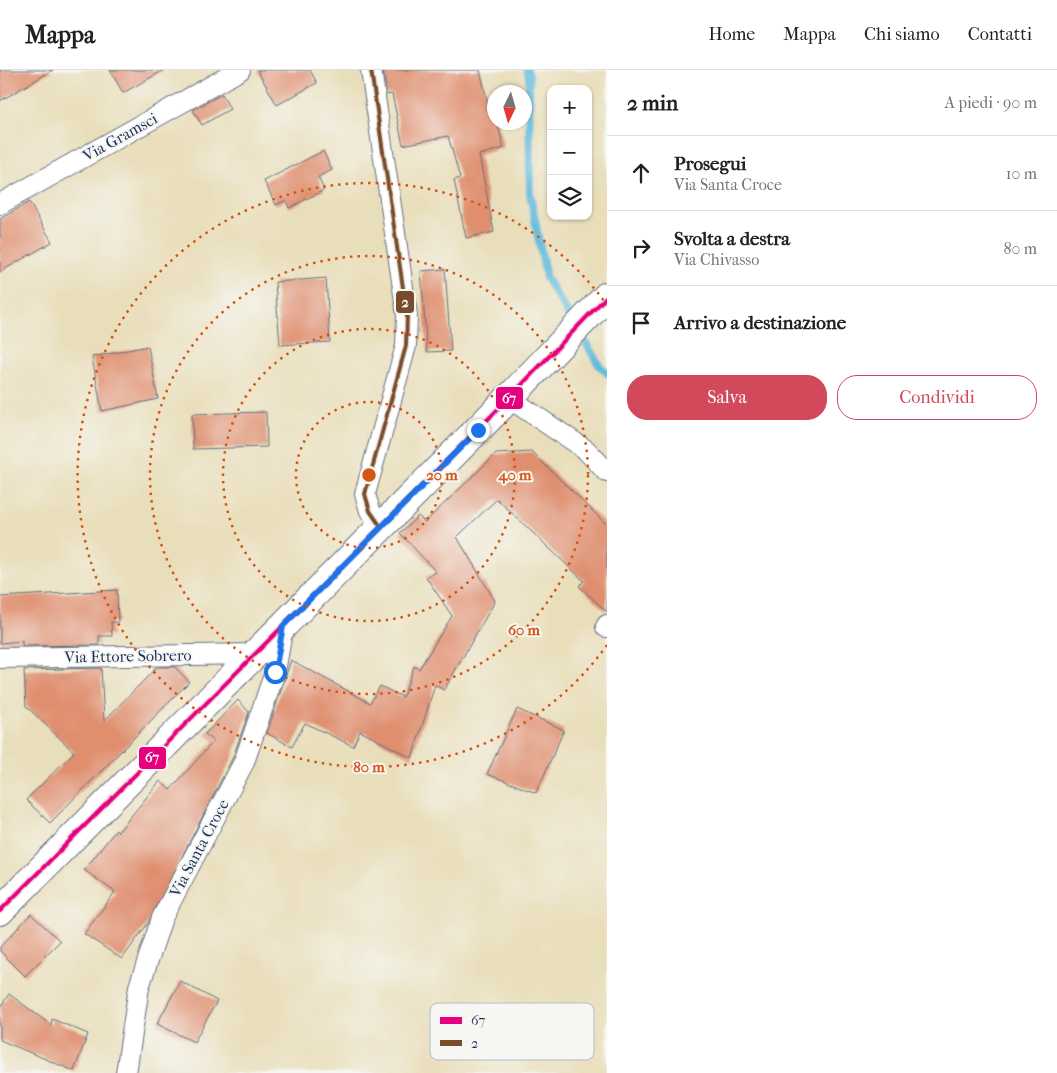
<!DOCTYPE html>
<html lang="it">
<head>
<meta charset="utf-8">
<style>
  body { margin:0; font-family:"IM FELL French Canon",serif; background:#f2f2f2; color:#202124 }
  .controls { position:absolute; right:15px; top:15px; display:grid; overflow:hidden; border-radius:10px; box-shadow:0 1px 4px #0004 }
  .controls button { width:45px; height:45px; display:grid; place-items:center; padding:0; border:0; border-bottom:1px solid #e0e0e0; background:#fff; color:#202124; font:25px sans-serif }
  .compass { position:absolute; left:487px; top:15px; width:45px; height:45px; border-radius:50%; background:#fff; box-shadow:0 1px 4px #0004; rotate:185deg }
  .stop { position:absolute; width:15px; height:15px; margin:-11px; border:4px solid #1a73e8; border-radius:50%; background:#fff }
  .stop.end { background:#1a73e8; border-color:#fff; box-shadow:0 1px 5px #0008 }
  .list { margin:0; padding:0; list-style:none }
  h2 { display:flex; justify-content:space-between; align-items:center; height:65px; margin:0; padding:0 20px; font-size:21px }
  h2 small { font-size:16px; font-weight:400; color:#757577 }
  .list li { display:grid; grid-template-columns:32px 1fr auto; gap:15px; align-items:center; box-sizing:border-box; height:75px; padding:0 20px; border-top:1px solid #e0e0e0 }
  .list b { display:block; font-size:19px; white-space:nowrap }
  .list p { margin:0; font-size:16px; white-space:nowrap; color:#757577 }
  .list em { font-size:16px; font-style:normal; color:#757577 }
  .actions { display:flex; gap:10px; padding:15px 20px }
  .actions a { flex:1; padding:11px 0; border:1px solid #d1495b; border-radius:20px; text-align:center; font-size:18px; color:#d1495b }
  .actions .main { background:#d1495b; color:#fff }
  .icon { flex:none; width:28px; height:28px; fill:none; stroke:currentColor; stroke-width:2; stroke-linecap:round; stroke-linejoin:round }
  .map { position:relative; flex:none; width:607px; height:1003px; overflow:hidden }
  header { display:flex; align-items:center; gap:30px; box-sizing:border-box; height:70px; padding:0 25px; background:#fff; border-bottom:1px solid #e0e0e0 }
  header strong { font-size:24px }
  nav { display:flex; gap:28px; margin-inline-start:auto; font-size:18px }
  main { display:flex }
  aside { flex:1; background:#fff }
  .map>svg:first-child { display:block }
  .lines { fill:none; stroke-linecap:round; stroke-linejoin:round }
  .stream { stroke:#5cb9da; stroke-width:8 }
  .building { fill:#df8e6e }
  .street-casing { stroke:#636c7e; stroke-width:22 }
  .primary-casing { stroke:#636c7e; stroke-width:30 }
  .street { stroke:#fff; stroke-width:20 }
  .primary { stroke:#fff; stroke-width:28 }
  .bus-1-casing { stroke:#f6f6f2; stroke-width:8 }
  .bus-2-casing { stroke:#f6f6f2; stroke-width:8 }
  .bus-1 { stroke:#e5007d; stroke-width:4 }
  .bus-2 { stroke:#7a4b2a; stroke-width:4 }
  .route { stroke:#1a73e8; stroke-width:6 }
  .ring { fill:none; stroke:#d45514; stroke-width:2.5; stroke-dasharray:2.5 5 }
  .labels { text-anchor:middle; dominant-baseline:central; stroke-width:4; stroke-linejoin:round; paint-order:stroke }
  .street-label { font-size:16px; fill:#1b2f5e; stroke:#f6f6f2 }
  .key { fill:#f6f6f2; stroke:#b4bac6; stroke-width:1 }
  .key-label { font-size:14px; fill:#1b2f5e }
  .centre { fill:#d45514; stroke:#f6f6f2; stroke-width:2.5 }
  .ring-label { font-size:15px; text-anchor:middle; font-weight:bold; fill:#d45514; stroke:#f6f6f2; stroke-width:4; stroke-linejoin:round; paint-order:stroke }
  .line-badge { stroke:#f6f6f2; stroke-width:2 }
  .badge-label { font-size:14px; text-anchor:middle; font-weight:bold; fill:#fff }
</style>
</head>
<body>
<header>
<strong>Mappa</strong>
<nav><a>Home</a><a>Mappa</a><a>Chi siamo</a><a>Contatti</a></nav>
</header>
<main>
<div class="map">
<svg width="607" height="1003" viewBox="0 0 607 1003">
  <rect width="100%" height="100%" fill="#f6f6f2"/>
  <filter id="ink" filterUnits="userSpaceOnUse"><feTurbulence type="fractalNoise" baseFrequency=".02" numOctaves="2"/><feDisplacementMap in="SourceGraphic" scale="10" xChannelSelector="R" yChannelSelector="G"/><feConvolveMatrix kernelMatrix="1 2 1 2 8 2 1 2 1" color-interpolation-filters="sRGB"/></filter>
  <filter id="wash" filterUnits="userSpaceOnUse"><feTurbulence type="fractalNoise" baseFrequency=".0096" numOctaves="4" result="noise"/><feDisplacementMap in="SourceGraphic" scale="20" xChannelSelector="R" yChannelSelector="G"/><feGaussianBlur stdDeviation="1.12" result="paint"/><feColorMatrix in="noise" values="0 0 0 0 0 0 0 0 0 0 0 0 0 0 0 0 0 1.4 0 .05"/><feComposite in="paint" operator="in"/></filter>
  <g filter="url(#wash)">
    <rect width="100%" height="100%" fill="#e9deba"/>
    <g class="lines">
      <g class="stream">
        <polyline points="527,0 529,5 530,124 546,208 570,247"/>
        <polyline points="585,271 599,295 607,303"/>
      </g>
    </g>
    <g id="blocks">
      <g class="building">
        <polygon points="0,0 53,0 0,31"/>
        <polygon points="110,0 164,0 123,23"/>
        <polygon points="257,0 310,0 317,13 277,35"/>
        <polygon points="383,0 480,0 489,38 493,37 494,52 497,52 504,78 479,85 494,162 466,168 454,110 460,108 448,66 403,75 392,24 387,25"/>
        <polygon points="222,24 230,39 202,55 193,40"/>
        <polygon points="323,81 332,100 318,107 324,120 289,138 286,130 276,135 264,111"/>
        <polygon points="29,132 52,172 0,202 0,149"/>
        <polygon points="445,199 451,281 427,282 421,201"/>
        <polygon points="326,208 330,272 280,275 275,212"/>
        <polygon points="148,276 158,329 102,341 92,287"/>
        <polygon points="266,342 267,377 193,379 192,344"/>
        <polygon points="532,382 607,455 607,542 579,516 584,511 497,429 457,467 495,531 444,620 435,615 412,688 360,661 353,676 305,653 292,677 267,663 291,590 370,633 380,616 403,627 414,596 419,599 452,546 426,507 436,502 400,463 418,446 425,452 496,384"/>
        <polygon points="117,520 118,552 111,552 112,566 99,566 99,575 22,576 22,571 0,573 0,527"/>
        <polygon points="157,597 175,597 189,612 50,753 26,730 74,682 26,636 24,600 101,598 104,651"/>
        <polygon points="238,630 249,642 233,687 148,853 122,889 84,864 115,822 84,800 116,760 118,762 160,711 170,720 214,671 205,664"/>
        <polygon points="517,639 564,660 536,723 487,704"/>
        <polygon points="31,844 60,871 25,906 0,881 0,877"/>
        <polygon points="180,911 217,931 194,972 157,954"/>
        <polygon points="9,924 51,955 52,949 88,964 74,1001 0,970 0,938"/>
      </g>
    </g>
  </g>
  <g filter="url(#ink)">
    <use href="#blocks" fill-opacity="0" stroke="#636c7e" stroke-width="1"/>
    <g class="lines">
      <g class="street-casing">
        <g id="street">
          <polyline points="371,0 407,245 406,276 365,424 370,441 381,457"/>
          <polyline points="0,134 240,0"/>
          <polyline points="509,328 586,380 607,402"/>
          <polyline points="606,557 607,555"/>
          <polyline points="0,588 255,584"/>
          <polyline points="126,1003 139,917 162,848 244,692 275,602 283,556"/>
        </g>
      </g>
      <g class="primary-casing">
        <polyline id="primary" points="0,841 509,328 607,226"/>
      </g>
      <use href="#street" class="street"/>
      <use href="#primary" class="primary"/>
      <g class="bus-1-casing">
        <polyline id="bus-1" points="0,841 509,328 607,226"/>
      </g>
      <g class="bus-2-casing">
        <polyline id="bus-2" points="371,0 407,245 406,276 365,424 370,441 381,457"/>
      </g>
      <use href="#bus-1" class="bus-1"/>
      <use href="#bus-2" class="bus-2"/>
    </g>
  </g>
  <g class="lines" filter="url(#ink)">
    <polyline class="route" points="275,602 283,556 478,360"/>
  </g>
  <g class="ring">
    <circle cx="369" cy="405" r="73"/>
    <circle cx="369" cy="405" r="146"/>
    <circle cx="369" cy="405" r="219"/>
    <path d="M607 575A292 292 0 1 1 607 235"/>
  </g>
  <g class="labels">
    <g class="street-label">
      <text transform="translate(120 67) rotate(-29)">Via Gramsci</text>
      <text transform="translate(128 586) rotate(-1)">Via Ettore Sobrero</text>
      <text transform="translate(199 778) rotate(-62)">Via Santa Croce</text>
    </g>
  </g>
  <rect x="430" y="933" width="164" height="57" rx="8" class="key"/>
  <rect x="440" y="947" width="22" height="7" fill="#e5007d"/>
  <rect x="440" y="970" width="22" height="6" fill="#7a4b2a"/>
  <g class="key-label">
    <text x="471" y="955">67</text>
    <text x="471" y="978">2</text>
  </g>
  <circle cx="369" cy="405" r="8" class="centre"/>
  <g class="ring-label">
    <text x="442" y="410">20 m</text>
    <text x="515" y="410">40 m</text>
    <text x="524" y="565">60 m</text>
    <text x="369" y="702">80 m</text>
  </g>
  <g class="line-badge">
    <rect x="395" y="220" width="20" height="24" rx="5" fill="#7a4b2a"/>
    <rect x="495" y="316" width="29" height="24" rx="5" fill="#e5007d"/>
    <rect x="138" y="676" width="29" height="24" rx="5" fill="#e5007d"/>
  </g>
  <g class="badge-label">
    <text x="405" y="237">2</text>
    <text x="509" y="333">67</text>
    <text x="152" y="692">67</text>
  </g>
</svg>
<div class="controls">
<button>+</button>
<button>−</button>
<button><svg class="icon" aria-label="layers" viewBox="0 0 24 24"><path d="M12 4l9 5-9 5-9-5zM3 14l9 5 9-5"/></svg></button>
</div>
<svg class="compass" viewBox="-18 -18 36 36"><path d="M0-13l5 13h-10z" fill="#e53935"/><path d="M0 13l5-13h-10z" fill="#757577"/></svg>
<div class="stop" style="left:275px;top:602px"></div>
<div class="stop end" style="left:478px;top:360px"></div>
</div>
<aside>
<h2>2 min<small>A piedi · 90 m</small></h2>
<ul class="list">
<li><svg class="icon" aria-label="ahead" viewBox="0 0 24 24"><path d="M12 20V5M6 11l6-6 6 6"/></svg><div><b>Prosegui</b><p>Via Santa Croce</p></div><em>10 m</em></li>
<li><svg class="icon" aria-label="right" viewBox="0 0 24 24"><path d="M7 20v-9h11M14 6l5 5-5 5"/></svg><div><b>Svolta a destra</b><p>Via Chivasso</p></div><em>80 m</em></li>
<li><svg class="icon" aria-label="arrive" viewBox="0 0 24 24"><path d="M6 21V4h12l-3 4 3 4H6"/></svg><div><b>Arrivo a destinazione</b></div></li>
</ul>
<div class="actions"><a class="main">Salva</a><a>Condividi</a></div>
</aside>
</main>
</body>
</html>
